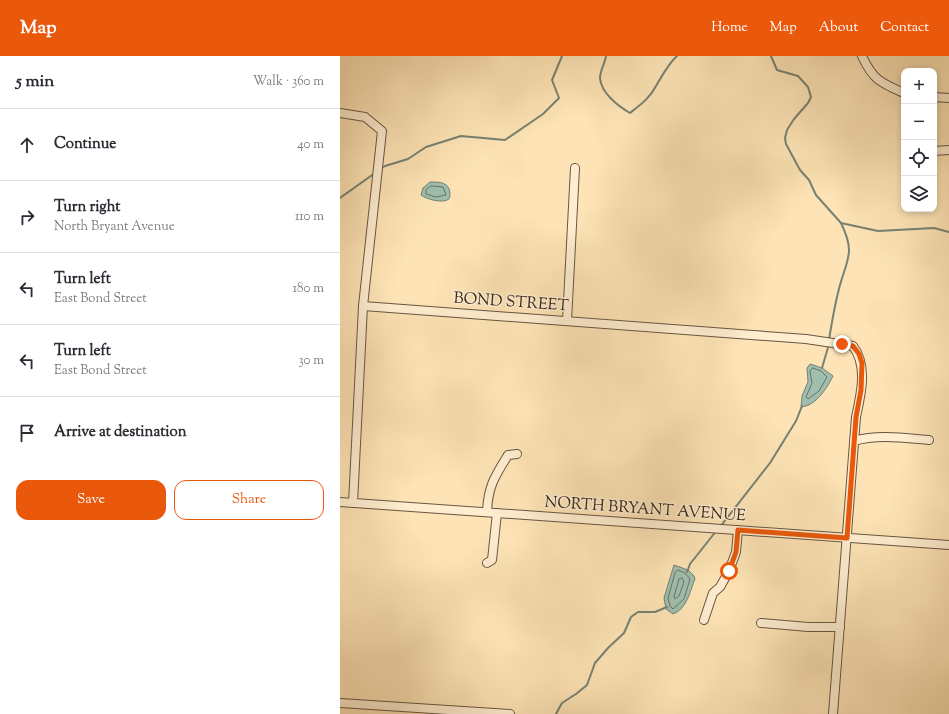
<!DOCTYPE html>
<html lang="en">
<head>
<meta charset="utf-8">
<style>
  body { margin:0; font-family:"Sorts Mill Goudy",serif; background:#f7f7f7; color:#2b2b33 }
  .controls { position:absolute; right:12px; top:12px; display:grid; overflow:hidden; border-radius:8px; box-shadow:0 2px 6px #0003 }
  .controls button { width:36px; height:36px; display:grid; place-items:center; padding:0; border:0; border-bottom:1px solid #e1e1e2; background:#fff; color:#2b2b33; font:20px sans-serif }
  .stop { position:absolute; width:12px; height:12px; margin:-9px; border:3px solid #ea580c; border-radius:50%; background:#fff }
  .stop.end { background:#ea580c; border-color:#fff; box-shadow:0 1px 4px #0008 }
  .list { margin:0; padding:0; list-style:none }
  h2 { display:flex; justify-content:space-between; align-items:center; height:52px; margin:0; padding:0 16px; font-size:17px }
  h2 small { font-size:13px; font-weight:400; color:#7c7c81 }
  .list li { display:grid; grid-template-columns:26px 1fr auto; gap:12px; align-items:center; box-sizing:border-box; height:72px; padding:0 16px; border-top:1px solid #e1e1e2 }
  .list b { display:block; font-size:15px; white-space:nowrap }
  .list p { margin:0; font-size:13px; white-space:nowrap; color:#7c7c81 }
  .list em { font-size:13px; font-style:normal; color:#7c7c81 }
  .actions { display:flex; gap:8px; padding:12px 16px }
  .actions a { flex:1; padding:9px 0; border:1px solid #ea580c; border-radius:12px; text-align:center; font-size:14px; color:#ea580c }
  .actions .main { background:#ea580c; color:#fff }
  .icon { flex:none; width:22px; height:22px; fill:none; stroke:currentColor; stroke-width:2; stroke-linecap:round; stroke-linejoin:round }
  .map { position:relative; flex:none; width:609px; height:658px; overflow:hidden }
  header { display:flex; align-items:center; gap:24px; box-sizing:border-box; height:56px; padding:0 20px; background:#ea580c; color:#fff }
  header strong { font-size:19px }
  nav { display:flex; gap:22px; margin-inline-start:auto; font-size:14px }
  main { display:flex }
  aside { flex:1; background:#fff }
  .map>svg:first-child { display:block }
  .water { fill:#9fbeae; stroke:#758274 }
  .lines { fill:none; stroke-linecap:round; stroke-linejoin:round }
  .shore { stroke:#6b7266; stroke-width:1 }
  .stream { stroke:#758274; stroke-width:2 }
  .minor-casing { stroke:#685643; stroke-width:10 }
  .minor { stroke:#feedcf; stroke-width:8 }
  .route { stroke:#ea580c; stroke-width:5 }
  .labels { text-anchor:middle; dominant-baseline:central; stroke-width:3; stroke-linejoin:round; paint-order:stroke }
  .street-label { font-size:16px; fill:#37271d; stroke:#feedcf }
</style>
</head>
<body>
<header>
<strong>Map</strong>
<nav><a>Home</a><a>Map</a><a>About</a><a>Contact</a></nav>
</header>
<main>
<aside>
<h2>5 min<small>Walk · 360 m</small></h2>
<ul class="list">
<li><svg class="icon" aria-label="ahead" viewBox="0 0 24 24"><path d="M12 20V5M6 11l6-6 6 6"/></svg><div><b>Continue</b></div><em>40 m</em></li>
<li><svg class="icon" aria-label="right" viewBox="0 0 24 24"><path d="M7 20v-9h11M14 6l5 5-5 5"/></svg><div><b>Turn right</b><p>North Bryant Avenue</p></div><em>110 m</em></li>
<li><svg class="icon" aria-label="left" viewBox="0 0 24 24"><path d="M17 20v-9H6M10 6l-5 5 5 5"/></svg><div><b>Turn left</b><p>East Bond Street</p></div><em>180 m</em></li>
<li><svg class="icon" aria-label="left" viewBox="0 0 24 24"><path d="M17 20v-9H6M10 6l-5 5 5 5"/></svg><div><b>Turn left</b><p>East Bond Street</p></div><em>30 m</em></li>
<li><svg class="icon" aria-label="arrive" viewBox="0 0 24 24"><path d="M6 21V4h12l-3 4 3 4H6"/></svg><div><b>Arrive at destination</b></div></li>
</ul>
<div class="actions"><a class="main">Save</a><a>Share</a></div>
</aside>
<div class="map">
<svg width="609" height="658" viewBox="0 0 609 658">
  <rect width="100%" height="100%" fill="#fde3b5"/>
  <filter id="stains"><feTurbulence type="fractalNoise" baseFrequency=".005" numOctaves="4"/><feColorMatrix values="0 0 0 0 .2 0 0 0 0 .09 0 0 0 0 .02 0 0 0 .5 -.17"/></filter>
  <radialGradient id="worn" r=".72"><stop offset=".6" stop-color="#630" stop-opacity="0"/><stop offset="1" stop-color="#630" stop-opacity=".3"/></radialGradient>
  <g class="water">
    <path d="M90 126C100 126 109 126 110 137 110 139 110 141 109 143 103 148 86 143 81 139L83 132Z"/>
    <path d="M470 308 482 312 493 320C487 332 476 350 461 351L462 340 468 326 467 312Z"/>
    <path d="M334 509 348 514 354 520 355 523C350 535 347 553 333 558L326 553 324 542Z"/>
  </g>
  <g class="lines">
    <g class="shore">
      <polygon points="91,130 103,131 106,139 96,141 86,138 86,134"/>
      <polygon points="473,312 481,315 487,321 479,335 468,343 466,341 472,327 470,316"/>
      <polygon points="338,514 345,517 350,523 344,543 333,553 330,550 328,542 335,517"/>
      <polygon points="342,522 344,526 339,540 335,543 334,541 339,523"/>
    </g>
    <g class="stream">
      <path d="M266 0C265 7 260 15 260 22 261 37 278 50 290 57 300 49 310 42 316 30 322 20 328 8 337 0"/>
      <polyline points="431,0 437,14 458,20 468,31 471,41 468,47 454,63 447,74 445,82 446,88 460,114 469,124 476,139 501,167 538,175 594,172 609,176"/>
      <polyline points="40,113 45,110 68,103 86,91 121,80 165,84 203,58 219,42 212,24 222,0"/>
      <polyline points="0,142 35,117"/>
      <path d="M489 284C492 265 495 247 500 229 508 201 515 196 501 167"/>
      <polyline points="482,312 489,288"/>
      <polyline points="380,471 430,407 456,365 462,350"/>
      <polyline points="347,516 350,508 377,474"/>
      <polyline points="216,658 222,647 236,638 247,629 255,607 268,592 284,577 291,561 298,556 315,556 327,551"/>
    </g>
    <g class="minor-casing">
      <g id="minor">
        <path d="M522 0C533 24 541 27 564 37"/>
        <polyline points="594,41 609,42"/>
        <polyline points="0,57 25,61 42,75 23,250 13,447"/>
        <polyline points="594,95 609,94"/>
        <path d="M23 250 466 283 513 290C528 310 521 338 516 361L493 658"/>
        <polyline points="227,265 235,112"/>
        <path d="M514 385C537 378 565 382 589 384"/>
        <polyline points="0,446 609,489"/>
        <path d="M147 456C148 430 155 420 168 399L177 398"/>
        <polyline points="147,507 152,504 157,457"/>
        <polyline points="364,564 373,537 380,531 389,515 396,496 398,474"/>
        <polyline points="421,567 468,571 500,571"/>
        <polyline points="0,647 170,658"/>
      </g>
    </g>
    <use href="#minor" class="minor"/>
  </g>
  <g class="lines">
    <polyline class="route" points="389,515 396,496 398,474 507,482 516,361 521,334 522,307 519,298 513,290 502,288"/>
  </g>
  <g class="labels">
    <g class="street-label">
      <text transform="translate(171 247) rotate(4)">BOND STREET</text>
      <text transform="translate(305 454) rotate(4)">NORTH BRYANT AVENUE</text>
    </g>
  </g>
  <rect width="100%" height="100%" filter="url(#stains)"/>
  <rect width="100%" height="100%" fill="url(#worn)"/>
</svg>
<div class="controls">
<button>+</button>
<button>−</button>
<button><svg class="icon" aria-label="locate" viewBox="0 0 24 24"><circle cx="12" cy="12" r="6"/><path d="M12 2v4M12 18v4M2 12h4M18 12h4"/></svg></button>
<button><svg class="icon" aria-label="layers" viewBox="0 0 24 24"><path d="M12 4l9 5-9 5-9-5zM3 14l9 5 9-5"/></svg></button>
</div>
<div class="stop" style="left:389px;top:515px"></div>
<div class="stop end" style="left:502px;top:288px"></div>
</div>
</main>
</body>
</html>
